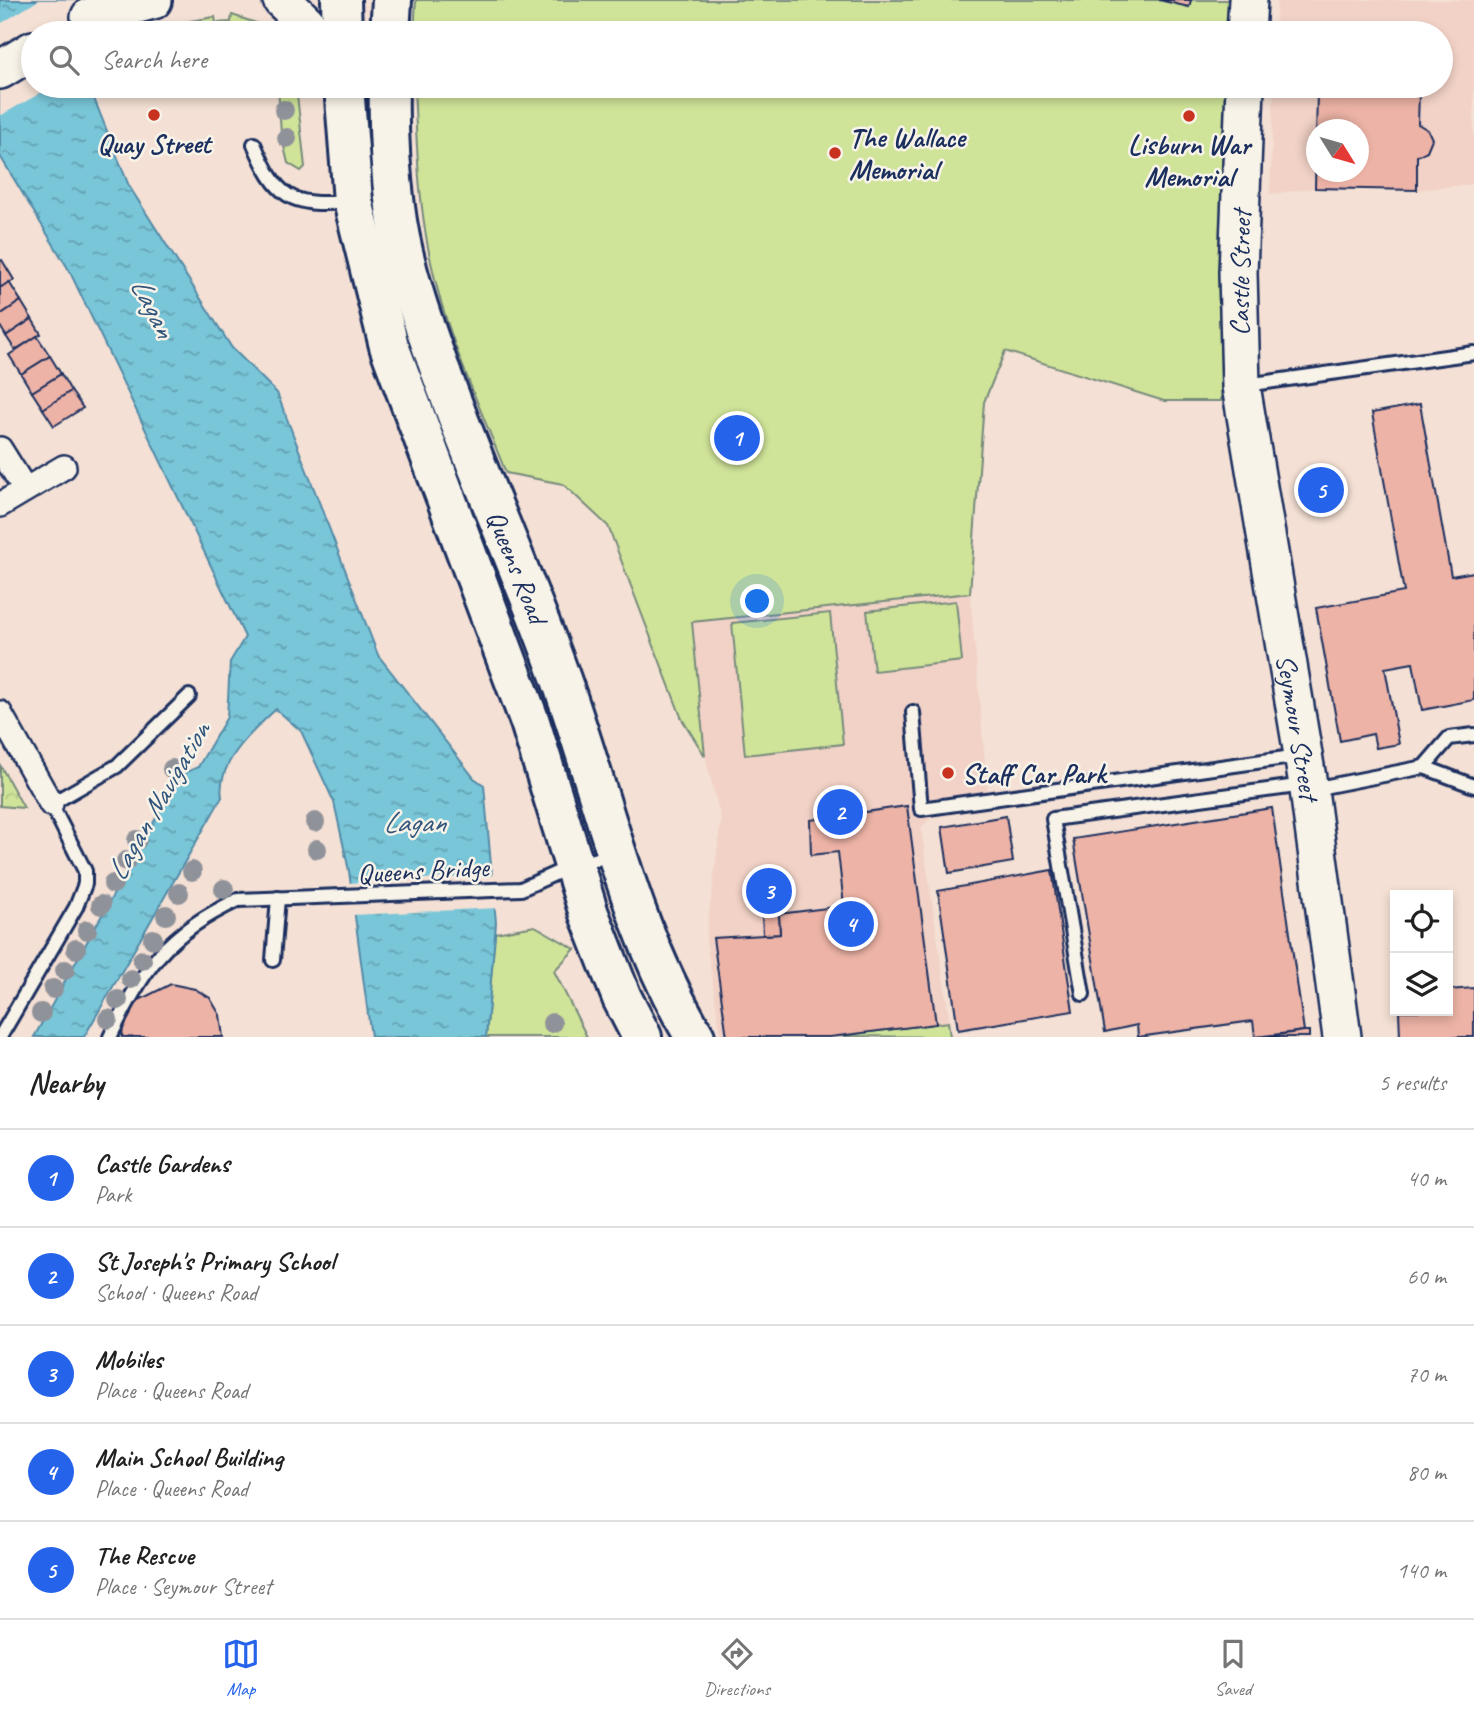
<!DOCTYPE html>
<html lang="en">
<head>
<meta charset="utf-8">
<style>
  body { margin:0; font-family:Caveat,sans-serif; background:#f2f2f2; color:#222 }
  .controls { position:absolute; right:21px; bottom:21px; display:grid; overflow:hidden; border-radius:0px; box-shadow:0 4px 10px #0003 }
  .controls button { width:63px; height:63px; display:grid; place-items:center; padding:0; border:0; border-bottom:2px solid #e0e0e0; background:#fff; color:#222; font:35px sans-serif }
  .compass { position:absolute; left:1306px; top:119px; width:63px; height:63px; border-radius:50%; background:#fff; box-shadow:0 4px 10px #0003; rotate:127deg }
  .you { position:absolute; left:758px; top:602px; width:24px; height:24px; margin:-18px; border:5px solid #fff; border-radius:50%; background:#1a73e8; box-shadow:0 0 0 10px #1a73e833 }
  .badge { display:grid; place-items:center; width:46px; height:46px; border-radius:50%; background:#2563eb; color:#fff; font-size:23px; font-weight:700 }
  .pin { position:absolute; translate:-50% -50%; border:4px solid #fff; box-shadow:0 2px 7px #0006 }
  .list { margin:0; padding:0; list-style:none }
  h2 { display:flex; justify-content:space-between; align-items:center; height:91px; margin:0; padding:0 28px; font-size:30px }
  h2 small { font-size:23px; font-weight:400; color:#767676 }
  .list li { display:grid; grid-template-columns:46px 1fr auto; gap:21px; align-items:center; box-sizing:border-box; height:98px; padding:0 28px; border-top:2px solid #e0e0e0 }
  .list b { display:block; font-size:26px; white-space:nowrap }
  .list p { margin:0; font-size:23px; white-space:nowrap; color:#767676 }
  .list em { font-size:23px; font-style:normal; color:#767676 }
  .icon { flex:none; width:38px; height:38px; fill:none; stroke:currentColor; stroke-width:2; stroke-linecap:round; stroke-linejoin:round }
  .map { position:relative; flex:none; width:1474px; height:1037px; overflow:hidden }
  .search { position:absolute; background:#fff; box-shadow:0 4px 10px #0003; left:21px; right:21px; top:21px; height:77px; display:flex; align-items:center; gap:18px; box-sizing:border-box; padding:0 24px; border-radius:38px; color:#767676; font-size:26px }
  .sheet { height:581px; background:#fff }
  nav { display:flex; justify-content:space-around; align-items:center; box-sizing:border-box; height:98px; border-top:2px solid #e0e0e0; background:#fff; font-size:19px; color:#767676 }
  nav a { display:grid; justify-items:center; gap:4px }
  nav .on { color:#2563eb }
  .map>svg:first-child { display:block }
  .built { fill:#f2d2c6; fill-rule:evenodd }
  .green { fill:#d0e499; stroke:#768a7c; stroke-width:2 }
  .forest { fill:url(#forest-crowns); stroke:#768a7c; stroke-width:2 }
  .water { fill:url(#water-ripples); stroke:#538aa7; stroke-width:2 }
  .pier { fill:#f4e0d4 }
  .building { fill:#edb3a6; stroke:#1b2f5e; stroke-width:2; fill-rule:evenodd }
  .lines { fill:none; stroke-linecap:round; stroke-linejoin:round }
  .service-casing { stroke:#1b2f5e; stroke-width:18 }
  .minor-casing { stroke:#1b2f5e; stroke-width:28 }
  .primary-casing { stroke:#1b2f5e; stroke-width:42 }
  .trunk-casing { stroke:#1b2f5e; stroke-width:44 }
  .service { stroke:#f7f3e8; stroke-width:12 }
  .minor { stroke:#f7f3e8; stroke-width:23 }
  .primary { stroke:#f7f3e8; stroke-width:37 }
  .trunk { stroke:#f7f3e8; stroke-width:38 }
  .tree { fill:#90929a }
  .poi-dot { fill:#c8321e; stroke:#f7f3e8; stroke-width:2.5 }
  .labels { text-anchor:middle; dominant-baseline:central; stroke-width:5; stroke-linejoin:round; paint-order:stroke }
  .poi-label { font-size:28px; font-weight:bold; fill:#1b2f5e; stroke:#f7f3e8; text-anchor:start }
  .street-label { font-size:28px; fill:#1b2f5e; stroke:#f7f3e8 }
  .water-label { font-size:30px; font-style:italic; fill:#32557c; stroke:#f7f3e8 }
</style>
</head>
<body>
<div class="map">
<svg width="1474" height="1037" viewBox="0 0 1474 1037">
  <defs>
    <pattern id="forest-crowns" width="20" height="18" patternUnits="userSpaceOnUse" patternTransform="scale(1.75)"><rect width="20" height="18" fill="#d0e499"/><path d="M2 6a3 3 0 1 1 6 0M12 15a3 3 0 1 1 6 0" fill="none" stroke="#b2c486"/></pattern>
    <pattern id="water-ripples" width="26" height="14" patternUnits="userSpaceOnUse" patternTransform="scale(1.75)"><rect width="26" height="14" fill="#79c6d8"/><path d="M2 4q2-2 4 0t4 0M15 11q2-2 4 0t4 0" fill="none" stroke="#62a1b2"/></pattern>
  </defs>
  <rect width="100%" height="100%" fill="#f4e0d4"/>
  <filter id="ink" filterUnits="userSpaceOnUse"><feTurbulence type="fractalNoise" baseFrequency=".0143" numOctaves="2"/><feDisplacementMap in="SourceGraphic" scale="14" xChannelSelector="R" yChannelSelector="G"/><feConvolveMatrix kernelMatrix="1 2 1 2 8 2 1 2 1" color-interpolation-filters="sRGB"/></filter>
  <g filter="url(#ink)">
    <g class="built">
      <path d="M1277 0H1474V184L1416 190 1315 188 1270 194 1274 86H1441V33H1275ZM1316 130H1358V172H1316Z"/>
      <polygon points="970,593 989,808 932,817 921,828 952,1037 721,1037 706,939 721,820 705,756 692,622"/>
    </g>
    <g class="green">
      <polygon points="416,0 1229,0 1229,33 414,33"/>
      <polygon points="232,15 268,27 276,33 152,33 184,22 215,17 216,23 231,22"/>
      <polygon points="278,86 296,86 305,167 301,171 288,163 281,134"/>
      <path d="M414 86H1228L1221 401H1164L1005 351 984 402 970 593 692 622 705 756 682 719 608 526 563 484 506 473C479 404 446 335 431 262 418 203 417 145 414 86Z"/>
      <polygon points="956,601 962,661 874,671 867,611"/>
      <polygon points="830,613 843,744 745,755 732,623"/>
      <polygon points="535,926 575,949 554,971 587,1037 486,1037 495,933"/>
      <polygon points="948,1022 950,1037 839,1036"/>
    </g>
    <polygon class="forest" points="0,765 24,808 0,806"/>
    <path class="water" d="M0 0H77L33 33V86H89L129 186 232 348 277 393 378 655 474 778 484 785 496 923 486 1037H371L349 871 334 802 301 731 276 709C253 731 216 763 222 797L84 1037H34L180 775 198 767 227 717 230 662 245 637 69 270 0 156Z"/>
    <g class="pier">
      <polygon points="39,0 80,0 82,33 33,33 33,86 53,86 0,116 0,24"/>
      <polygon points="497,875 499,908 352,915 348,883"/>
    </g>
    <g class="building">
      <polygon points="1159,0 1191,0 1189,7"/>
      <path d="M1317 91 1419 93 1418 124 1428 130 1432 139 1427 151 1417 156V190L1315 188ZM1316 130H1358V172H1316Z"/>
      <polygon points="2,260 14,280 0,288 0,261"/>
      <polygon points="9,282 21,301 0,315 0,288"/>
      <polygon points="21,301 32,319 6,336 0,326 0,315"/>
      <polygon points="32,319 41,334 15,350 6,336"/>
      <polygon points="37,336 50,356 21,374 9,355"/>
      <polygon points="50,356 61,374 32,392 21,374"/>
      <polygon points="61,374 71,391 43,409 32,392"/>
      <polygon points="71,391 83,408 54,426 43,409"/>
      <polygon points="1420,404 1451,576 1474,572 1474,700 1422,710 1413,663 1385,668 1399,744 1376,748 1373,734 1340,741 1316,608 1404,592 1372,413"/>
      <polygon points="907,806 936,1024 830,1037 727,1037 713,938 780,934 779,914 844,906 838,852 811,855 810,820"/>
      <polygon points="1272,808 1304,1031 1255,1037 1253,1021 1138,1037 1137,1025 1105,1032 1073,839"/>
      <polygon points="1006,816 1013,862 949,873 942,827"/>
      <polygon points="776,867 780,934 763,935 760,868"/>
      <polygon points="1052,870 1073,1011 958,1030 938,891"/>
      <polygon points="1449,930 1450,971 1448,971 1448,930"/>
      <polygon points="171,984 195,989 210,998 220,1015 223,1037 122,1037 123,1025 137,1001"/>
      <polygon points="1474,988 1474,1037 1400,1037 1399,1011 1448,1011 1448,990"/>
      <polygon points="1304,1031 1309,1031 1309,1037 1265,1037"/>
    </g>
    <g class="lines">
      <g class="service-casing">
        <g id="service">
          <path d="M254 144C277 197 289 207 348 202"/>
          <polyline points="1246,385 1474,353"/>
          <polyline points="913,712 921,809 1299,756"/>
          <polyline points="1474,735 1449,738 1424,767 1474,786"/>
          <polyline points="1313,789 1424,767"/>
          <polyline points="273,960 278,898"/>
          <polyline points="1083,994 1053,819 1304,785"/>
          <polyline points="0,1037 76,907 85,884 85,871 51,804 117,766 189,696"/>
          <path d="M110 1037C145 967 165 934 238 900L521 889 572 866 612 855"/>
        </g>
      </g>
      <g class="minor-casing">
        <g id="minor">
          <polyline points="0,449 25,489"/>
          <polyline points="0,505 64,467"/>
          <polyline points="0,713 51,804"/>
        </g>
      </g>
      <g class="primary-casing">
        <g id="primary">
          <polyline points="282,0 306,23 311,33"/>
          <polyline points="90,17 153,0"/>
          <polyline points="1246,33 1248,0"/>
          <polyline points="0,70 33,50"/>
          <path id="s1" d="M1245 86 1238 273 1241 386 1309 790 1342 1037"/>
        </g>
      </g>
      <g class="trunk-casing">
        <g id="trunk">
          <polyline points="341,0 342,33"/>
          <polyline points="390,33 392,0"/>
          <polyline points="344,86 353,201 389,346 530,722 589,914 622,998 642,1037"/>
          <path id="s2" d="M389 86C388 126 390 167 395 207 402 264 422 321 442 375 478 475 522 571 558 671 603 794 627 923 695 1037"/>
        </g>
      </g>
      <use href="#service" class="service"/>
      <use href="#minor" class="minor"/>
      <use href="#primary" class="primary"/>
      <use href="#trunk" class="trunk"/>
    </g>
    <g class="tree">
      <circle cx="284" cy="110" r="10"/>
      <circle cx="287" cy="138" r="10"/>
      <circle cx="172" cy="769" r="10"/>
      <circle cx="315" cy="822" r="10"/>
      <circle cx="137" cy="840" r="10"/>
      <circle cx="317" cy="849" r="10"/>
      <circle cx="126" cy="861" r="10"/>
      <circle cx="192" cy="871" r="10"/>
      <circle cx="113" cy="884" r="10"/>
      <circle cx="224" cy="889" r="10"/>
      <circle cx="179" cy="893" r="10"/>
      <circle cx="101" cy="905" r="10"/>
      <circle cx="166" cy="915" r="10"/>
      <circle cx="87" cy="930" r="10"/>
      <circle cx="153" cy="939" r="10"/>
      <circle cx="76" cy="949" r="10"/>
      <circle cx="142" cy="960" r="10"/>
      <circle cx="65" cy="970" r="10"/>
      <circle cx="131" cy="979" r="10"/>
      <circle cx="53" cy="989" r="10"/>
      <circle cx="118" cy="1000" r="10"/>
      <circle cx="41" cy="1013" r="10"/>
      <circle cx="108" cy="1019" r="10"/>
      <circle cx="552" cy="1023" r="10"/>
    </g>
  </g>
  <g class="poi-dot">
    <circle cx="154" cy="115" r="7"/>
    <circle cx="1189" cy="116" r="7"/>
    <circle cx="835" cy="153" r="7"/>
    <circle cx="948" cy="773" r="7"/>
  </g>
  <g class="labels">
    <g class="poi-label">
      <text x="849" y="137">The Wallace<tspan x="849" dy="32">Memorial</tspan></text>
      <text x="154" y="143" text-anchor="middle">Quay Street</text>
      <text x="1189" y="144" text-anchor="middle">Lisburn War<tspan x="1189" dy="32">Memorial</tspan></text>
      <text x="962" y="773">Staff Car Park</text>
    </g>
    <g class="street-label">
      <text transform="translate(1240 273) rotate(-89)">Castle Street</text>
      <text stroke="none"><textPath href="#s2" startOffset="502">Queens Road</textPath></text>
      <text stroke="none"><textPath href="#s1" startOffset="646">Seymour Street</textPath></text>
      <text transform="translate(423 870) rotate(-3)">Queens Bridge</text>
    </g>
    <g class="water-label">
      <text transform="translate(153 307) rotate(63)">Lagan</text>
      <text transform="translate(158 801) rotate(-60)">Lagan Navigation</text>
      <text x="414" y="822">Lagan</text>
    </g>
  </g>
</svg>
<div class="controls">
<button><svg class="icon" aria-label="locate" viewBox="0 0 24 24"><circle cx="12" cy="12" r="6"/><path d="M12 2v4M12 18v4M2 12h4M18 12h4"/></svg></button>
<button><svg class="icon" aria-label="layers" viewBox="0 0 24 24"><path d="M12 4l9 5-9 5-9-5zM3 14l9 5 9-5"/></svg></button>
</div>
<svg class="compass" viewBox="-18 -18 36 36"><path d="M0-13l5 13h-10z" fill="#e53935"/><path d="M0 13l5-13h-10z" fill="#767676"/></svg>
<div class="you"></div>
<div class="pin badge" style="left:737px;top:438px">1</div>
<div class="pin badge" style="left:840px;top:812px">2</div>
<div class="pin badge" style="left:769px;top:891px">3</div>
<div class="pin badge" style="left:851px;top:924px">4</div>
<div class="pin badge" style="left:1321px;top:490px">5</div>
<div class="search"><svg class="icon" aria-label="search" viewBox="0 0 24 24"><circle cx="10" cy="10" r="6"/><path d="M15 15l6 6"/></svg>Search here</div>
</div>
<section class="sheet">
<h2>Nearby<small>5 results</small></h2>
<ul class="list">
<li><span class="badge">1</span><div><b>Castle Gardens</b><p>Park</p></div><em>40 m</em></li>
<li><span class="badge">2</span><div><b>St Joseph's Primary School</b><p>School · Queens Road</p></div><em>60 m</em></li>
<li><span class="badge">3</span><div><b>Mobiles</b><p>Place · Queens Road</p></div><em>70 m</em></li>
<li><span class="badge">4</span><div><b>Main School Building</b><p>Place · Queens Road</p></div><em>80 m</em></li>
<li><span class="badge">5</span><div><b>The Rescue</b><p>Place · Seymour Street</p></div><em>140 m</em></li>
</ul>
</section>
<nav>
<a class="on"><svg class="icon" aria-label="map" viewBox="0 0 24 24"><path d="M3 6l6-2 6 2 6-2v14l-6 2-6-2-6 2zM9 4v14M15 6v14"/></svg>Map</a>
<a><svg class="icon" aria-label="directions" viewBox="0 0 24 24"><path d="M12 3l9 9-9 9-9-9zM9 14v-3h6M13 9l2 2-2 2"/></svg>Directions</a>
<a><svg class="icon" aria-label="saved" viewBox="0 0 24 24"><path d="M7 4h10v16l-5-4-5 4z"/></svg>Saved</a>
</nav>
</body>
</html>
